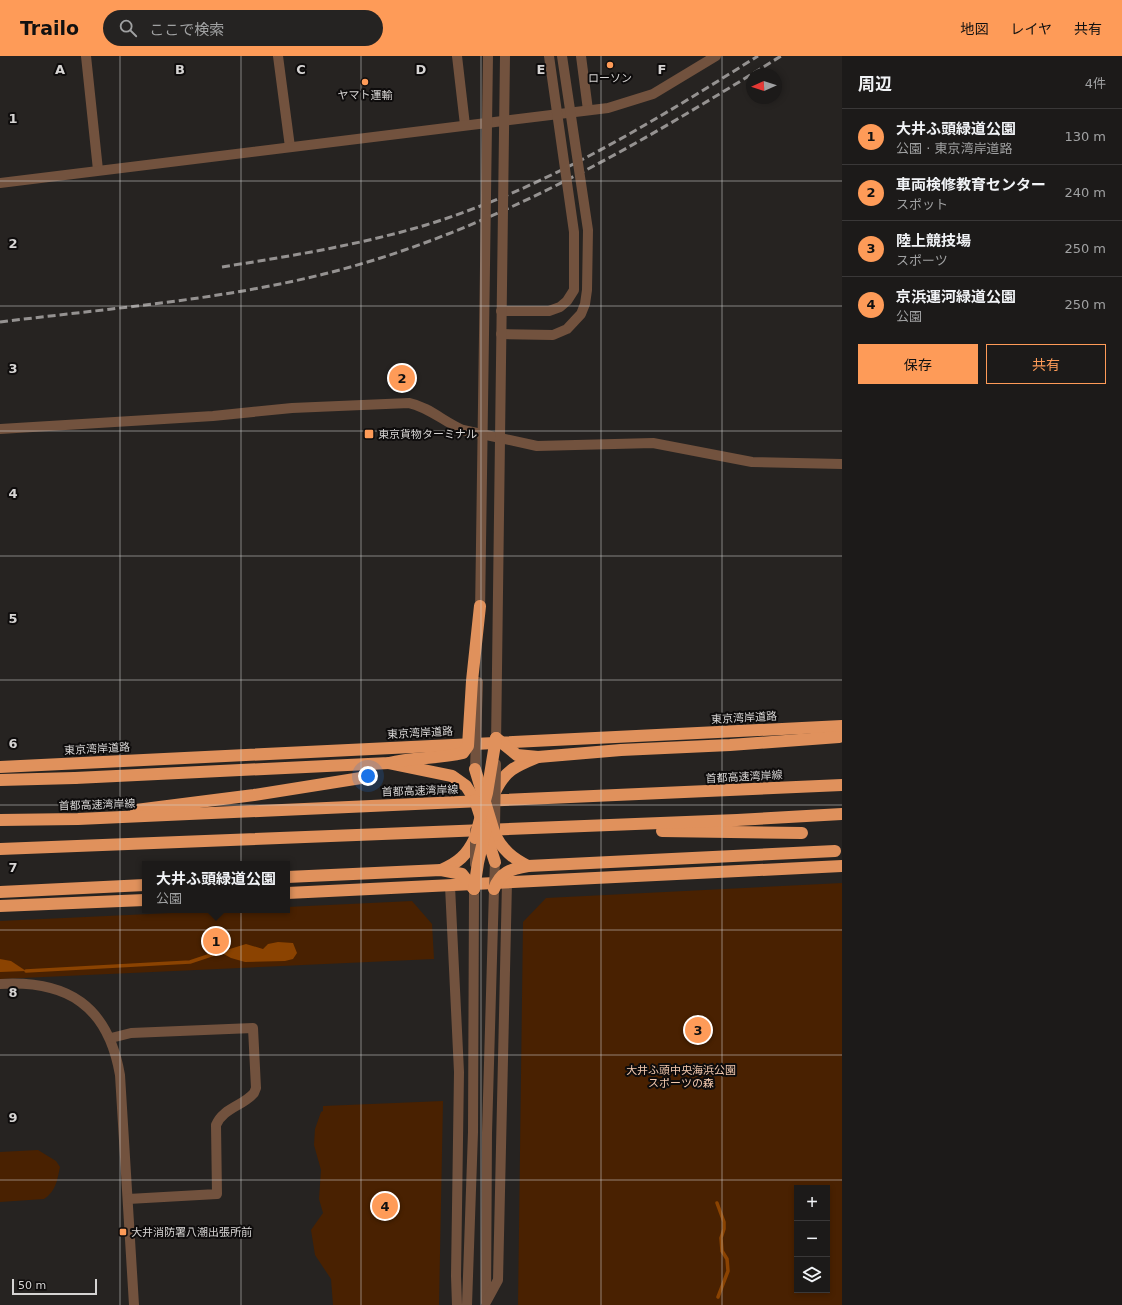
<!DOCTYPE html>
<html lang="ja">
<head>
<meta charset="utf-8">
<style>
  body { margin:0; font-family:"DejaVu Sans","Noto Sans JP",sans-serif; background:#252322; color:#f1f3f6 }
  .controls { position:absolute; right:12px; bottom:12px; display:grid; overflow:hidden; border-radius:0px; box-shadow:0 2px 6px #0003 }
  .controls button { width:36px; height:36px; display:grid; place-items:center; padding:0; border:0; border-bottom:1px solid #3a3838; background:#1c1a19; color:#f1f3f6; font:20px sans-serif }
  .compass { position:absolute; left:746px; top:12px; width:36px; height:36px; border-radius:50%; background:#1c1a19; box-shadow:0 2px 6px #0003; rotate:267deg }
  .scale { position:absolute; left:12px; bottom:10px; width:85px; box-sizing:border-box; padding-left:4px; border:2px solid #d6d4d3; border-top:0; font-size:11px; line-height:14px; white-space:nowrap; color:#d6d4d3; -webkit-text-stroke:3px #0e0c0c; paint-order:stroke }
  .you { position:absolute; left:368px; top:720px; width:14px; height:14px; margin:-10px; border:3px solid #fff; border-radius:50%; background:#1a73e8; box-shadow:0 0 0 6px #1a73e833 }
  .badge { display:grid; place-items:center; width:26px; height:26px; border-radius:50%; background:#fe9b58; color:#111; font-size:13px; font-weight:700 }
  .pin { position:absolute; translate:-50% -50%; border:2px solid #fff; box-shadow:0 1px 4px #0006 }
  .popup { position:absolute; left:142px; top:805px; width:148px; height:52px; box-sizing:border-box; display:grid; place-content:center; border-radius:0px; background:#1c1a19; filter:drop-shadow(0 1px 3px #0005); font-size:13px; white-space:nowrap; color:#a0a1a2 }
  .popup b { font-size:15px; color:#f1f3f6 }
  .popup::after { content:''; position:absolute; left:50%; top:100%; margin-left:-8px; border:8px solid transparent; border-top-color:#1c1a19 }
  .list { margin:0; padding:0; list-style:none }
  h2 { display:flex; justify-content:space-between; align-items:center; height:52px; margin:0; padding:0 16px; font-size:17px }
  h2 small { font-size:13px; font-weight:400; color:#a0a1a2 }
  .list li { display:grid; grid-template-columns:26px 1fr auto; gap:12px; align-items:center; box-sizing:border-box; height:56px; padding:0 16px; border-top:1px solid #3a3838 }
  .list b { display:block; font-size:15px; white-space:nowrap }
  .list p { margin:0; font-size:13px; white-space:nowrap; color:#a0a1a2 }
  .list em { font-size:13px; font-style:normal; color:#a0a1a2 }
  .actions { display:flex; gap:8px; padding:12px 16px }
  .actions a { flex:1; padding:9px 0; border:1px solid #fe9b58; border-radius:0px; text-align:center; font-size:14px; color:#fe9b58 }
  .actions .main { background:#fe9b58; color:#111 }
  .icon { flex:none; width:22px; height:22px; fill:none; stroke:currentColor; stroke-width:2; stroke-linecap:round; stroke-linejoin:round }
  .map { position:relative; flex:none; width:842px; height:1249px; overflow:hidden }
  header { display:flex; align-items:center; gap:24px; box-sizing:border-box; height:56px; padding:0 20px; background:#fe9b58; color:#111 }
  header strong { font-size:19px }
  nav { display:flex; gap:22px; margin-inline-start:auto; font-size:14px }
  .search { width:280px; height:36px; background:#252322; display:flex; align-items:center; gap:10px; box-sizing:border-box; padding:0 14px; border-radius:22px; color:#a0a1a2; font-size:15px }
  main { display:flex }
  aside { flex:1; background:#1c1a19 }
  .map>svg:first-child { display:block }
  .green { fill:#492101; fill-rule:evenodd }
  .water { fill:#8b4301 }
  .lines { fill:none; stroke-linecap:round; stroke-linejoin:round }
  .stream { stroke:#8b4301; stroke-width:3.5 }
  .minor { stroke:#72523e; stroke-width:10 }
  .highway { stroke:#e0915c; stroke-width:12 }
  .rail { stroke:#959291; stroke-width:3; stroke-dasharray:8 4; stroke-linecap:butt }
  .minor-bridge { stroke:#72523e; stroke-width:10 }
  .highway-bridge { stroke:#e0915c; stroke-width:12 }
  .grid { fill:none; stroke:#d6d4d3; stroke-width:1; stroke-opacity:0.55 }
  .poi-dot { fill:#fe9b58; stroke:#0e0c0c; stroke-width:1.5 }
  .labels { text-anchor:middle; dominant-baseline:central; stroke-width:4; stroke-linejoin:round; paint-order:stroke }
  .poi-label { font-size:11px; fill:#d6d4d3; stroke:#0e0c0c }
  .street-label { font-size:11px; fill:#d6d4d3; stroke:#0e0c0c }
  .park-label { font-size:11px; fill:#f3c9af; stroke:#0e0c0c }
  .grid-label { font-size:13px; text-anchor:middle; font-weight:bold; fill:#d6d4d3; stroke:#0e0c0c; stroke-width:4; stroke-linejoin:round; paint-order:stroke }
</style>
</head>
<body>
<header>
<strong>Trailo</strong>
<div class="search"><svg class="icon" aria-label="search" viewBox="0 0 24 24"><circle cx="10" cy="10" r="6"/><path d="M15 15l6 6"/></svg>ここで検索</div>
<nav><a>地図</a><a>レイヤ</a><a>共有</a></nav>
</header>
<main>
<div class="map">
<svg width="842" height="1249" viewBox="0 0 842 1249">
  <rect width="100%" height="100%" fill="#262321"/>
  <g class="green">
    <path d="M842 827V1249H518L523 866 546 842ZM797 1132H827V1234H797Z"/>
    <polygon points="412,845 432,868 434,903 0,923 0,865 235,854 287,854 287,851"/>
    <polygon points="443,1045 439,1249 333,1249 331,1223 315,1199 311,1174 323,1157 319,1143 321,1114 314,1089 315,1073 321,1056 323,1055 323,1050"/>
    <path d="M38 1094 56 1105 60 1111C57 1125 56 1135 44 1143L0 1146V1096Z"/>
  </g>
  <g class="water">
    <polygon points="278,886 293,887 297,897 293,903 285,905 245,906 231,902 220,896 246,888 263,893 268,888"/>
    <polygon points="0,903 11,905 26,915 0,916"/>
  </g>
  <g class="lines">
    <g class="stream">
      <polyline points="26,915 190,906 220,896"/>
      <polyline points="717,1147 724,1166 724,1173 721,1182 722,1195 727,1203 728,1215 718,1241"/>
    </g>
    <g class="minor">
      <polyline points="86,0 98,114"/>
      <polyline points="278,0 290,91"/>
      <polyline points="457,0 465,69"/>
      <polyline points="581,0 588,54"/>
      <polyline points="0,127 608,52 653,38 716,0"/>
      <path d="M0 373 213 360 292 352 409 347C429 351 444 366 463 374L537 390 653 387 752 406 842 408"/>
      <polyline points="450,830 459,1016 456,1220 457,1249"/>
      <path d="M0 928C68 924 108 950 120 1019L134 1249"/>
      <path d="M111 982 131 977 253 972 256 1032 254 1037C243 1050 223 1052 216 1069L217 1138 128 1143"/>
      <polyline points="486,1245 487,1077 494,833"/>
      <polyline points="486,1246 498,1224 507,826"/>
      <polyline points="467,1249 473,1076 474,833"/>
    </g>
    <g class="highway">
      <polyline points="389,707 452,720 466,730 475,744"/>
      <polyline points="0,711 842,670"/>
      <polyline points="0,724 75,722"/>
      <path d="M495 736C505 714 516 710 538 701"/>
      <polyline points="136,754 254,739 361,722"/>
      <polyline points="0,764 78,763 842,729"/>
      <polyline points="662,775 802,777"/>
      <path d="M495 779C503 794 512 802 528 810"/>
      <polyline points="0,793 737,764 842,758"/>
      <path d="M441 814C458 807 467 799 475 782"/>
      <polyline points="0,836 145,829"/>
      <polyline points="287,837 842,810"/>
      <polyline points="0,850 145,844"/>
    </g>
    <g class="rail">
      <path d="M222 211C291 200 359 189 426 169 546 132 653 66 758 0"/>
      <path d="M0 266C111 252 224 244 332 216 494 174 640 88 781 0"/>
    </g>
    <g class="minor-bridge">
      <polyline points="501,255 549,255 560,251 567,245 574,234 574,176 549,0"/>
      <polyline points="501,278 553,279 567,273 581,258 585,248 587,234 588,174 562,0"/>
      <polyline points="480,558 488,0"/>
      <polyline points="496,690 505,0"/>
      <polyline points="475,713 478,626"/>
      <polyline points="495,772 496,708"/>
      <polyline points="475,808 475,774"/>
      <polyline points="494,832 495,806"/>
    </g>
    <g class="highway-bridge">
      <polyline points="496,682 517,699 538,701 621,694 730,689 839,681"/>
      <polyline points="475,713 495,779"/>
      <path d="M75 722 389 707C413 701 439 703 463 697L468 690 472 625 480 550"/>
      <polyline points="475,744 495,806"/>
      <polyline points="475,782 487,737 496,682"/>
      <polyline points="287,821 441,814 462,818 474,833"/>
      <polyline points="474,833 478,807 486,772"/>
      <path d="M494 833C500 816 511 813 528 810L835 795"/>
    </g>
  </g>
  <path class="grid" d="M120 0V1249M241 0V1249M361 0V1249M481 0V1249M601 0V1249M722 0V1249M0 125H842M0 250H842M0 375H842M0 500H842M0 624H842M0 749H842M0 874H842M0 999H842M0 1124H842"/>
  <g class="poi-dot">
    <circle cx="610" cy="9" r="4"/>
    <circle cx="365" cy="26" r="4"/>
    <rect x="364" y="373" width="10" height="10" rx="2"/>
    <rect x="119" y="1172" width="8" height="8" rx="2"/>
  </g>
  <g class="labels">
    <g class="poi-label">
      <text x="610" y="22">ローソン</text>
      <text x="365" y="39">ヤマト運輸</text>
      <text x="378" y="378" text-anchor="start">東京貨物ターミナル</text>
      <text x="131" y="1176" text-anchor="start">大井消防署八潮出張所前</text>
    </g>
    <g class="street-label">
      <text transform="translate(744 662) rotate(-3)">東京湾岸道路</text>
      <text transform="translate(420 677) rotate(-3)">東京湾岸道路</text>
      <text transform="translate(97 693) rotate(-3)">東京湾岸道路</text>
      <text transform="translate(744 721) rotate(-3)">首都高速湾岸線</text>
      <text transform="translate(420 735) rotate(-2)">首都高速湾岸線</text>
      <text transform="translate(97 749) rotate(-2)">首都高速湾岸線</text>
    </g>
    <g class="park-label">
      <text x="681" y="1014">大井ふ頭中央海浜公園<tspan x="681" dy="13">スポーツの森</tspan></text>
    </g>
  </g>
  <g class="grid-label">
    <text x="60" y="18">A</text>
    <text x="180" y="18">B</text>
    <text x="301" y="18">C</text>
    <text x="421" y="18">D</text>
    <text x="541" y="18">E</text>
    <text x="662" y="18">F</text>
    <text x="13" y="67">1</text>
    <text x="13" y="192">2</text>
    <text x="13" y="317">3</text>
    <text x="13" y="442">4</text>
    <text x="13" y="567">5</text>
    <text x="13" y="692">6</text>
    <text x="13" y="816">7</text>
    <text x="13" y="941">8</text>
    <text x="13" y="1066">9</text>
  </g>
</svg>
<div class="controls">
<button>+</button>
<button>−</button>
<button><svg class="icon" aria-label="layers" viewBox="0 0 24 24"><path d="M12 4l9 5-9 5-9-5zM3 14l9 5 9-5"/></svg></button>
</div>
<svg class="compass" viewBox="-18 -18 36 36"><path d="M0-13l5 13h-10z" fill="#e53935"/><path d="M0 13l5-13h-10z" fill="#a0a1a2"/></svg>
<div class="scale">50 m</div>
<div class="you"></div>
<div class="pin badge" style="left:216px;top:885px">1</div>
<div class="popup"><b>大井ふ頭緑道公園</b>公園</div>
<div class="pin badge" style="left:402px;top:322px">2</div>
<div class="pin badge" style="left:698px;top:974px">3</div>
<div class="pin badge" style="left:385px;top:1150px">4</div>
</div>
<aside>
<h2>周辺<small>4件</small></h2>
<ul class="list">
<li><span class="badge">1</span><div><b>大井ふ頭緑道公園</b><p>公園 · 東京湾岸道路</p></div><em>130 m</em></li>
<li><span class="badge">2</span><div><b>車両検修教育センター</b><p>スポット</p></div><em>240 m</em></li>
<li><span class="badge">3</span><div><b>陸上競技場</b><p>スポーツ</p></div><em>250 m</em></li>
<li><span class="badge">4</span><div><b>京浜運河緑道公園</b><p>公園</p></div><em>250 m</em></li>
</ul>
<div class="actions"><a class="main">保存</a><a>共有</a></div>
</aside>
</main>
</body>
</html>
